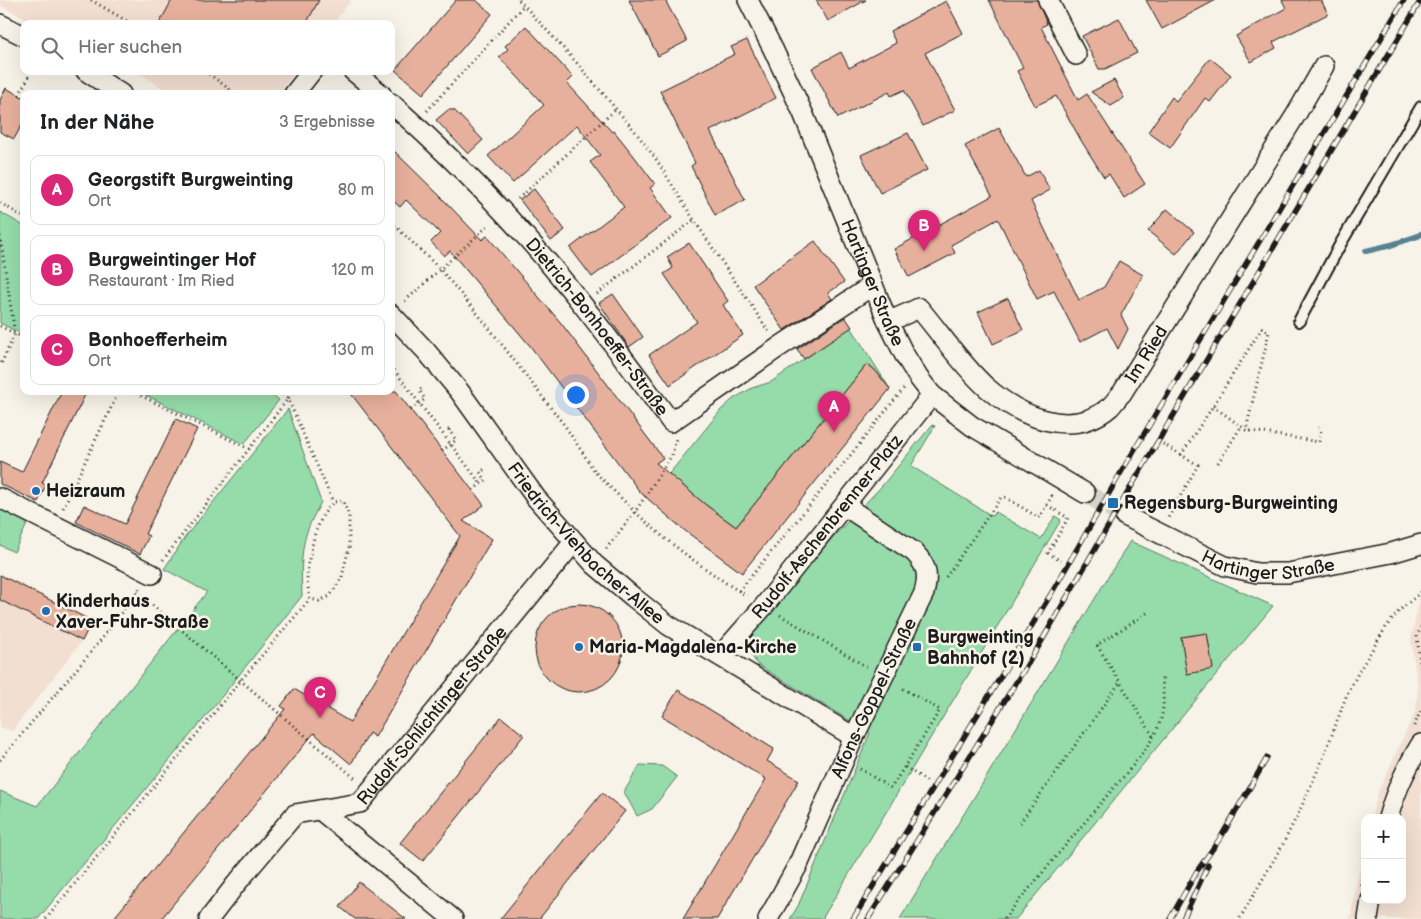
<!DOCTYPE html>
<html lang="de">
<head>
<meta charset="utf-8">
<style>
  body { margin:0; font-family:"Balsamiq Sans",sans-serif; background:#f2f2f2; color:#202124 }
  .controls { position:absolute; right:15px; bottom:15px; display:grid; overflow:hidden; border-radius:10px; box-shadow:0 5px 20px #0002 }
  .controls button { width:45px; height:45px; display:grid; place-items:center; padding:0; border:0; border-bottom:1px solid #e0e0e0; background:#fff; color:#202124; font:25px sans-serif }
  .you { position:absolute; left:575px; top:394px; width:18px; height:18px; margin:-12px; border:4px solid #fff; border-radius:50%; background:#1a73e8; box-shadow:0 0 0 8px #1a73e833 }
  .badge { display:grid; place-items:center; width:32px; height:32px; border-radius:50%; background:#db2777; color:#fff; font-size:16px; font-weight:700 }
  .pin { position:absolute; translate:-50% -41px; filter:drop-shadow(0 1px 2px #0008) }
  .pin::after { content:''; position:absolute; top:26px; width:18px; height:15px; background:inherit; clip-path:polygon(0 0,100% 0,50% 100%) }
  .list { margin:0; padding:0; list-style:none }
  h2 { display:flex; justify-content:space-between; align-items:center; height:65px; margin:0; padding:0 20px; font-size:21px }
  h2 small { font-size:16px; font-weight:400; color:#757577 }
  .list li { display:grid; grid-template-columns:32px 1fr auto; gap:15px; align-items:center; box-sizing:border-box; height:70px; margin:0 10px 10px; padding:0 10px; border:1px solid #e0e0e0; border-radius:10px }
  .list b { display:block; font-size:19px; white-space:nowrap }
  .list p { margin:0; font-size:16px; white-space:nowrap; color:#757577 }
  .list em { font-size:16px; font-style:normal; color:#757577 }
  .icon { flex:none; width:28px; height:28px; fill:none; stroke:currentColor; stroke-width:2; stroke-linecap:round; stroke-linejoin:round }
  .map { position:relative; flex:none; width:1421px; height:919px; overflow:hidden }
  .search { position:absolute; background:#fff; box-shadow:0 5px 20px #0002; left:20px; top:20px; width:375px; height:55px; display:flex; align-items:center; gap:12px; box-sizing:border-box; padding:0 18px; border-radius:10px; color:#757577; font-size:19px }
  .panel { position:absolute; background:#fff; box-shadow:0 5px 20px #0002; left:20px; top:90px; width:375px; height:305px; border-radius:10px }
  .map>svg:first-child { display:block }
  .built { fill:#f2dfd2 }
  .green { fill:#96dcaa; stroke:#597c63 }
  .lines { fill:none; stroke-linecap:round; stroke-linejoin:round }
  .stream { stroke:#588192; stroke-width:6 }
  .building { fill:#e7b09d; stroke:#1c1c1c }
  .minor-tunnel { stroke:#d6d3c9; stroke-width:19; stroke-dasharray:19 9; stroke-linecap:butt }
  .service-casing { stroke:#1c1c1c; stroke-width:14 }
  .minor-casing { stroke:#1c1c1c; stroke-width:22 }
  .path { stroke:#1c1c1c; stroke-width:3; stroke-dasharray:1 4; stroke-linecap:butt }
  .service { stroke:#f7f3e8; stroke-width:10 }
  .minor { stroke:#f7f3e8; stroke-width:19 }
  .rail-casing { stroke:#1c1c1c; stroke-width:5.5 }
  .rail { stroke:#f7f3e8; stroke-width:4; stroke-dasharray:11; stroke-linecap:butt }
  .poi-dot { fill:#1f6fb2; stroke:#f7f3e8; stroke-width:2 }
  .labels { text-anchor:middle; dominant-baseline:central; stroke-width:5; stroke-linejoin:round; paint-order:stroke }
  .street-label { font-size:18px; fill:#1c1c1c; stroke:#f7f3e8 }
  .poi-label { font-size:18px; font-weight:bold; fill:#1c1c1c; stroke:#f7f3e8; text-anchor:start }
</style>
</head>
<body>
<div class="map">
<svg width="1421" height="919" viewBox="0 0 1421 919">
  <rect width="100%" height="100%" fill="#f7f3e8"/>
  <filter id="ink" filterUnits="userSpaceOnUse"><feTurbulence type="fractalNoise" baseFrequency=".02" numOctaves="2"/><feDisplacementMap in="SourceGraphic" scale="10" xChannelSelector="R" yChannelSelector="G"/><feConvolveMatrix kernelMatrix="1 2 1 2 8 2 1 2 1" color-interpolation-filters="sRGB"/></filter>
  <g filter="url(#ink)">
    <g class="built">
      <polygon points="0,0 351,0 333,24 35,24 0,5"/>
      <polygon points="137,71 296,71 278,94 171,94"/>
      <polygon points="0,573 92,621 82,641 12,731 0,727"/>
      <polygon points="1421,592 1421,919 1350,919 1365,839 1365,900 1402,900 1402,818 1371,818 1378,792 1416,710 1418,689 1411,639"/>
    </g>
    <g class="green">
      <polygon points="0,212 24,226 24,335 0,323"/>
      <polygon points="851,327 890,389 875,370 867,364 736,527 706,505 669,474 721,410 733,399 752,388 771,382"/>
      <polygon points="138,391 269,391 279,400 244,444"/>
      <path d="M288 409 321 502C317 510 313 517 310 524 300 546 301 572 302 596L207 715 38 919H0V791L37 806 207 592 164 569 186 536Z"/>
      <path d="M932 425 935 426 911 466 992 516 996 512 1041 539 1055 516 1061 520 822 919H790L798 906 870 733 758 665C750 654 747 649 752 635L832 538 881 487Z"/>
      <polygon points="0,509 28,522 14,552 0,545"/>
      <polygon points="1130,541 1273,606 1016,919 900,919"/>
      <polygon points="640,765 662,766 677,777 652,809 637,816 624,792"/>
    </g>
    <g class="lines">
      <polyline class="stream" points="1366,251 1391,245 1418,236 1421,234"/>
    </g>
    <g class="building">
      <polygon points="172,0 319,0 306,24 159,24"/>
      <polygon points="456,0 476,0 492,14 423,94 395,70"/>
      <polygon points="629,0 665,0 687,41 658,56"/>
      <polygon points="816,0 866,0 828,21"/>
      <polygon points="989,0 1037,0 1047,24 1041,27 1078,100 1087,94 1145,184 1124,198 1109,174 1104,177 1082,142 1056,96 1035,106 1017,71 1023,68"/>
      <polygon points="1146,0 1216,0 1162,29"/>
      <polygon points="1282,0 1321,0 1328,14 1273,42 1276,48 1251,62 1236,36 1286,8"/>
      <polygon points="946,1 963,33 925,53 955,110 923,126 904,90 891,96 889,92 838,118 812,68 841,52 849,68 896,43 890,31"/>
      <polygon points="1119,18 1137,53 1105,69 1099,69 1082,36"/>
      <polygon points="526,26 573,77 567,83 612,132 614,131 634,156 655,184 650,188 672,218 592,277 570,248 624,207 590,162 600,155 577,125 513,183 488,156 544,105 499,57 508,49 505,46"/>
      <polygon points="747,40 776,98 710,131 745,200 715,215 691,166 695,163 660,91 735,54 731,47"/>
      <polygon points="1210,58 1231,75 1210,102 1205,98 1170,148 1148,132 1172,97 1176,101"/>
      <polygon points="1114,80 1124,98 1111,106 1091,92"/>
      <polygon points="6,88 24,98 24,121 14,139 0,132 0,100"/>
      <polygon points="448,110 454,110 483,140 468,154 436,120"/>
      <polygon points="999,128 1026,177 1039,170 1050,190 1031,201 1079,300 1104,287 1119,261 1143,275 1121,315 1128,329 1118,349 1107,328 1080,342 1054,291 1037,299 998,219 951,245 955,253 909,277 894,249 992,196 965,146"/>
      <polygon points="908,133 927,170 880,193 861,155"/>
      <polygon points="391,148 439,195 482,240 487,236 561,323 663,458 656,463 706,505 736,527 867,364 875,370 890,389 742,573 684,530 640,492 531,347 450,251 444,256 431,242 440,233 406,200 400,207 391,199"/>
      <polygon points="534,189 565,230 551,241 520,200"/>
      <polygon points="1167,209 1194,232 1176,254 1148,231"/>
      <polygon points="815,241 844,282 828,293 832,299 784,330 753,285"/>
      <polygon points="689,243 728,301 723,305 743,335 670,385 649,355 697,322 664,274 673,268 667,257"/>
      <polygon points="613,294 643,337 629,347 599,303"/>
      <polygon points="1008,298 1023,330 993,344 978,312"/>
      <polygon points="845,317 852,327 804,359 797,349"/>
      <polygon points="62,391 87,391 42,483 46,485 38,502 0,484 0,462 22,472"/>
      <polygon points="349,391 396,391 484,505 463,521 492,539 375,737 369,733 351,764 314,733 161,919 113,919 285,709 281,706 294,689 350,722 460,536"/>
      <polygon points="176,419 197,429 145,534 149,536 140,554 76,522 84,505 125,524"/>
      <polygon points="0,575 92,621 82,641 0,600"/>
      <circle cx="579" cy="648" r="44"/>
      <polygon points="1207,633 1213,669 1187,674 1181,637"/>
      <polygon points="678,690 774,749 767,761 799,780 717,919 683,919 766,779 662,716"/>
      <polygon points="501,717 524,735 423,861 400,843"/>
      <polygon points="602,793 625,811 539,919 500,919"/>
      <polygon points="359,882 374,894 406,919 355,919 340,907"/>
    </g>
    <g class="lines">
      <polyline class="minor-tunnel" points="1085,493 1125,516"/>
      <g class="service-casing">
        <polyline id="service" points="1299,321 1341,243 1421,107"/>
      </g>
      <g class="minor-casing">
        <g id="minor">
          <path id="s1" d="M748 0 773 49 803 113 888 322 904 354 918 377 932 395 972 426 1085 493"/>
          <polyline points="1048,0 1076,55"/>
          <polyline points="0,24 24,36"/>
          <polyline points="86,71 121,94"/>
          <polyline points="353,71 381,94"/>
          <polyline points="294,94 312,71"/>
          <path id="s2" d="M391 103C438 145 484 190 526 237 578 295 624 359 671 422L779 347 873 285"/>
          <path id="s3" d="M391 314 426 351 460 392 536 498 594 564 633 597 668 625 854 737"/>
          <path id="s4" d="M888 322 919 308C941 334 961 364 986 387 1019 416 1071 440 1110 407 1114 403 1118 397 1122 393L1297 113 1324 66"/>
          <polyline points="0,498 152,574"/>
          <path id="s5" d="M1125 516 1225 566 1257 573H1288L1391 553 1421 544"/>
          <path id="s6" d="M720 656 764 606 932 395"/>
          <polyline points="320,810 453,919"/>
          <path d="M1388 818C1396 789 1406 769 1421 744"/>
          <path id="s7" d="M209 919 236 884 295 814 360 803 574 542"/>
          <path id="s8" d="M768 919 798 865 854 737 924 593C929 574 927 566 914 552L845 506"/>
          <polyline points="1368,919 1371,900"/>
        </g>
      </g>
      <g class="path">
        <polyline points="91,0 132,24"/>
        <polyline points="519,0 576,62 634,130 656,159 694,220 769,332"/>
        <polyline points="205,71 236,94"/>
        <polyline points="19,95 30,74"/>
        <polyline points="427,111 524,5"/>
        <polyline points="518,199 616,109"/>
        <polyline points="0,203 24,217"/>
        <polyline points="391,222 440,269 486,324 565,426 596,473 635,512 662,536 689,557 726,583 747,596"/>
        <polyline points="0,236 15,334 0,366"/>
        <polyline points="597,294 694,220"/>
        <polyline points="405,301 489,225"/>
        <polyline points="0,326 24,338"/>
        <polyline points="391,357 393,359 391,360"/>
        <polyline points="391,366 481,484"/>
        <polyline points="132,391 249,449"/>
        <polyline points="279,391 288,399 333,502"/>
        <polyline points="1213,406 1246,430 1319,442 1321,429 1318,428"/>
        <polyline points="411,410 425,399 419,390 422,388"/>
        <polyline points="1163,444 1198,465 1168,518"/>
        <polyline points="442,451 456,440 449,430 453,427"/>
        <polyline points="1181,455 1213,406 1262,328 1269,332 1246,430"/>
        <polyline points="1218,463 1241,427"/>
        <polyline points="473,490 486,480 480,472 485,469"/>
        <polyline points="1005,497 1039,518 1052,496 1053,497"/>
        <polyline points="1047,505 1068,518 1048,553 1061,561"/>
        <polyline points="63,508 119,391"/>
        <polyline points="606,549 635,512 672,455 676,439"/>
        <polyline points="163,560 294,391"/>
        <polyline points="946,577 1002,496"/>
        <polyline points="739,591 845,462 904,388"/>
        <polyline points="137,592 356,779"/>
        <polyline points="1147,613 1097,645 1153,736"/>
        <polyline points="780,615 867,667"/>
        <polyline points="1421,627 1417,636 1421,671"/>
        <polyline points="1414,726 1421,710"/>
        <polyline points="0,760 96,646 140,588"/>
        <polyline points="905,767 928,782"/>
        <polyline points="860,769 891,788 940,710 900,687"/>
        <polyline points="1020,823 1120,682"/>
        <polyline points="1361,885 1365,863"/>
        <polyline points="1240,918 1282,846 1300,810 1324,756 1346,697 1358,673 1386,627 1399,611 1421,592"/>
        <polyline points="46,919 241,680 310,599 307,581 308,564 315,533 323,515 333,502 343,501 349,516 349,547 342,577 330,596 319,601 310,599"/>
        <path d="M1004 919C1037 879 1071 839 1104 799 1122 778 1151 748 1160 722 1165 707 1163 692 1162 677"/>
      </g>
      <use href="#service" class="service"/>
      <use href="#minor" class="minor"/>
      <g class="rail-casing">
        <g id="rail">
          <polyline points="853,919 1051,594 1123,469 1404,0"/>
          <polyline points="868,919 1037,649 1135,480 1421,0"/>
          <polyline points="1170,919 1197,871 1221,837 1267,758"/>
          <polyline points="1183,919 1208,865"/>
        </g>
      </g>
      <use href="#rail" class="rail"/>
    </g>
  </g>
  <g class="poi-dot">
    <circle cx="36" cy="491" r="5"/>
    <rect x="1107" y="497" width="12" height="12" rx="2.5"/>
    <circle cx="46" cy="611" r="5"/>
    <circle cx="579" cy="647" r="5"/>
    <rect x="912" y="642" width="10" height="10" rx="2.5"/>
  </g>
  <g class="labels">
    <g class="street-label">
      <text stroke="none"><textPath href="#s1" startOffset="309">Hartinger Straße</textPath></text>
      <text stroke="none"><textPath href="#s2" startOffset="305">Dietrich-Bonhoeffer-Straße</textPath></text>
      <text stroke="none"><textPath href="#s4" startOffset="339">Im Ried</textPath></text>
      <text stroke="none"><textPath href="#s6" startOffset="168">Rudolf-Aschenbrenner-Platz</textPath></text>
      <text stroke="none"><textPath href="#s3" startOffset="302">Friedrich-Viehbacher-Allee</textPath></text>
      <text stroke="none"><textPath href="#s5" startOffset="155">Hartinger Straße</textPath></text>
      <text stroke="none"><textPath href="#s8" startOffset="245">Alfons-Goppel-Straße</textPath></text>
      <text stroke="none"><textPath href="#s7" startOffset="315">Rudolf-Schlichtinger-Straße</textPath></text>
    </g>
    <g class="poi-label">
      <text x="46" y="491">Heizraum</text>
      <text x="1124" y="503">Regensburg-Burgweinting</text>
      <text x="56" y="601">Kinderhaus<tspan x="56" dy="21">Xaver-Fuhr-Straße</tspan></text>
      <text x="927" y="637">Burgweinting<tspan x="927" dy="21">Bahnhof (2)</tspan></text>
      <text x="589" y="647">Maria-Magdalena-Kirche</text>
    </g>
  </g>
</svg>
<div class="controls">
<button>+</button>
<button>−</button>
</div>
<div class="you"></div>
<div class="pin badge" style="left:834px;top:432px">A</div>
<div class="pin badge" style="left:924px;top:251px">B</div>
<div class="pin badge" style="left:320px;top:718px">C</div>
<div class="search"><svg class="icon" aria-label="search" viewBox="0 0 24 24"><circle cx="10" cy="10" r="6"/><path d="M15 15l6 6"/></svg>Hier suchen</div>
<section class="panel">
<h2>In der Nähe<small>3 Ergebnisse</small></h2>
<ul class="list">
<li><span class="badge">A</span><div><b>Georgstift Burgweinting</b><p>Ort</p></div><em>80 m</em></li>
<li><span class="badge">B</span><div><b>Burgweintinger Hof</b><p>Restaurant · Im Ried</p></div><em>120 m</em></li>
<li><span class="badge">C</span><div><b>Bonhoefferheim</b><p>Ort</p></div><em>130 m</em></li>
</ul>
</section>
</div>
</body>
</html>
